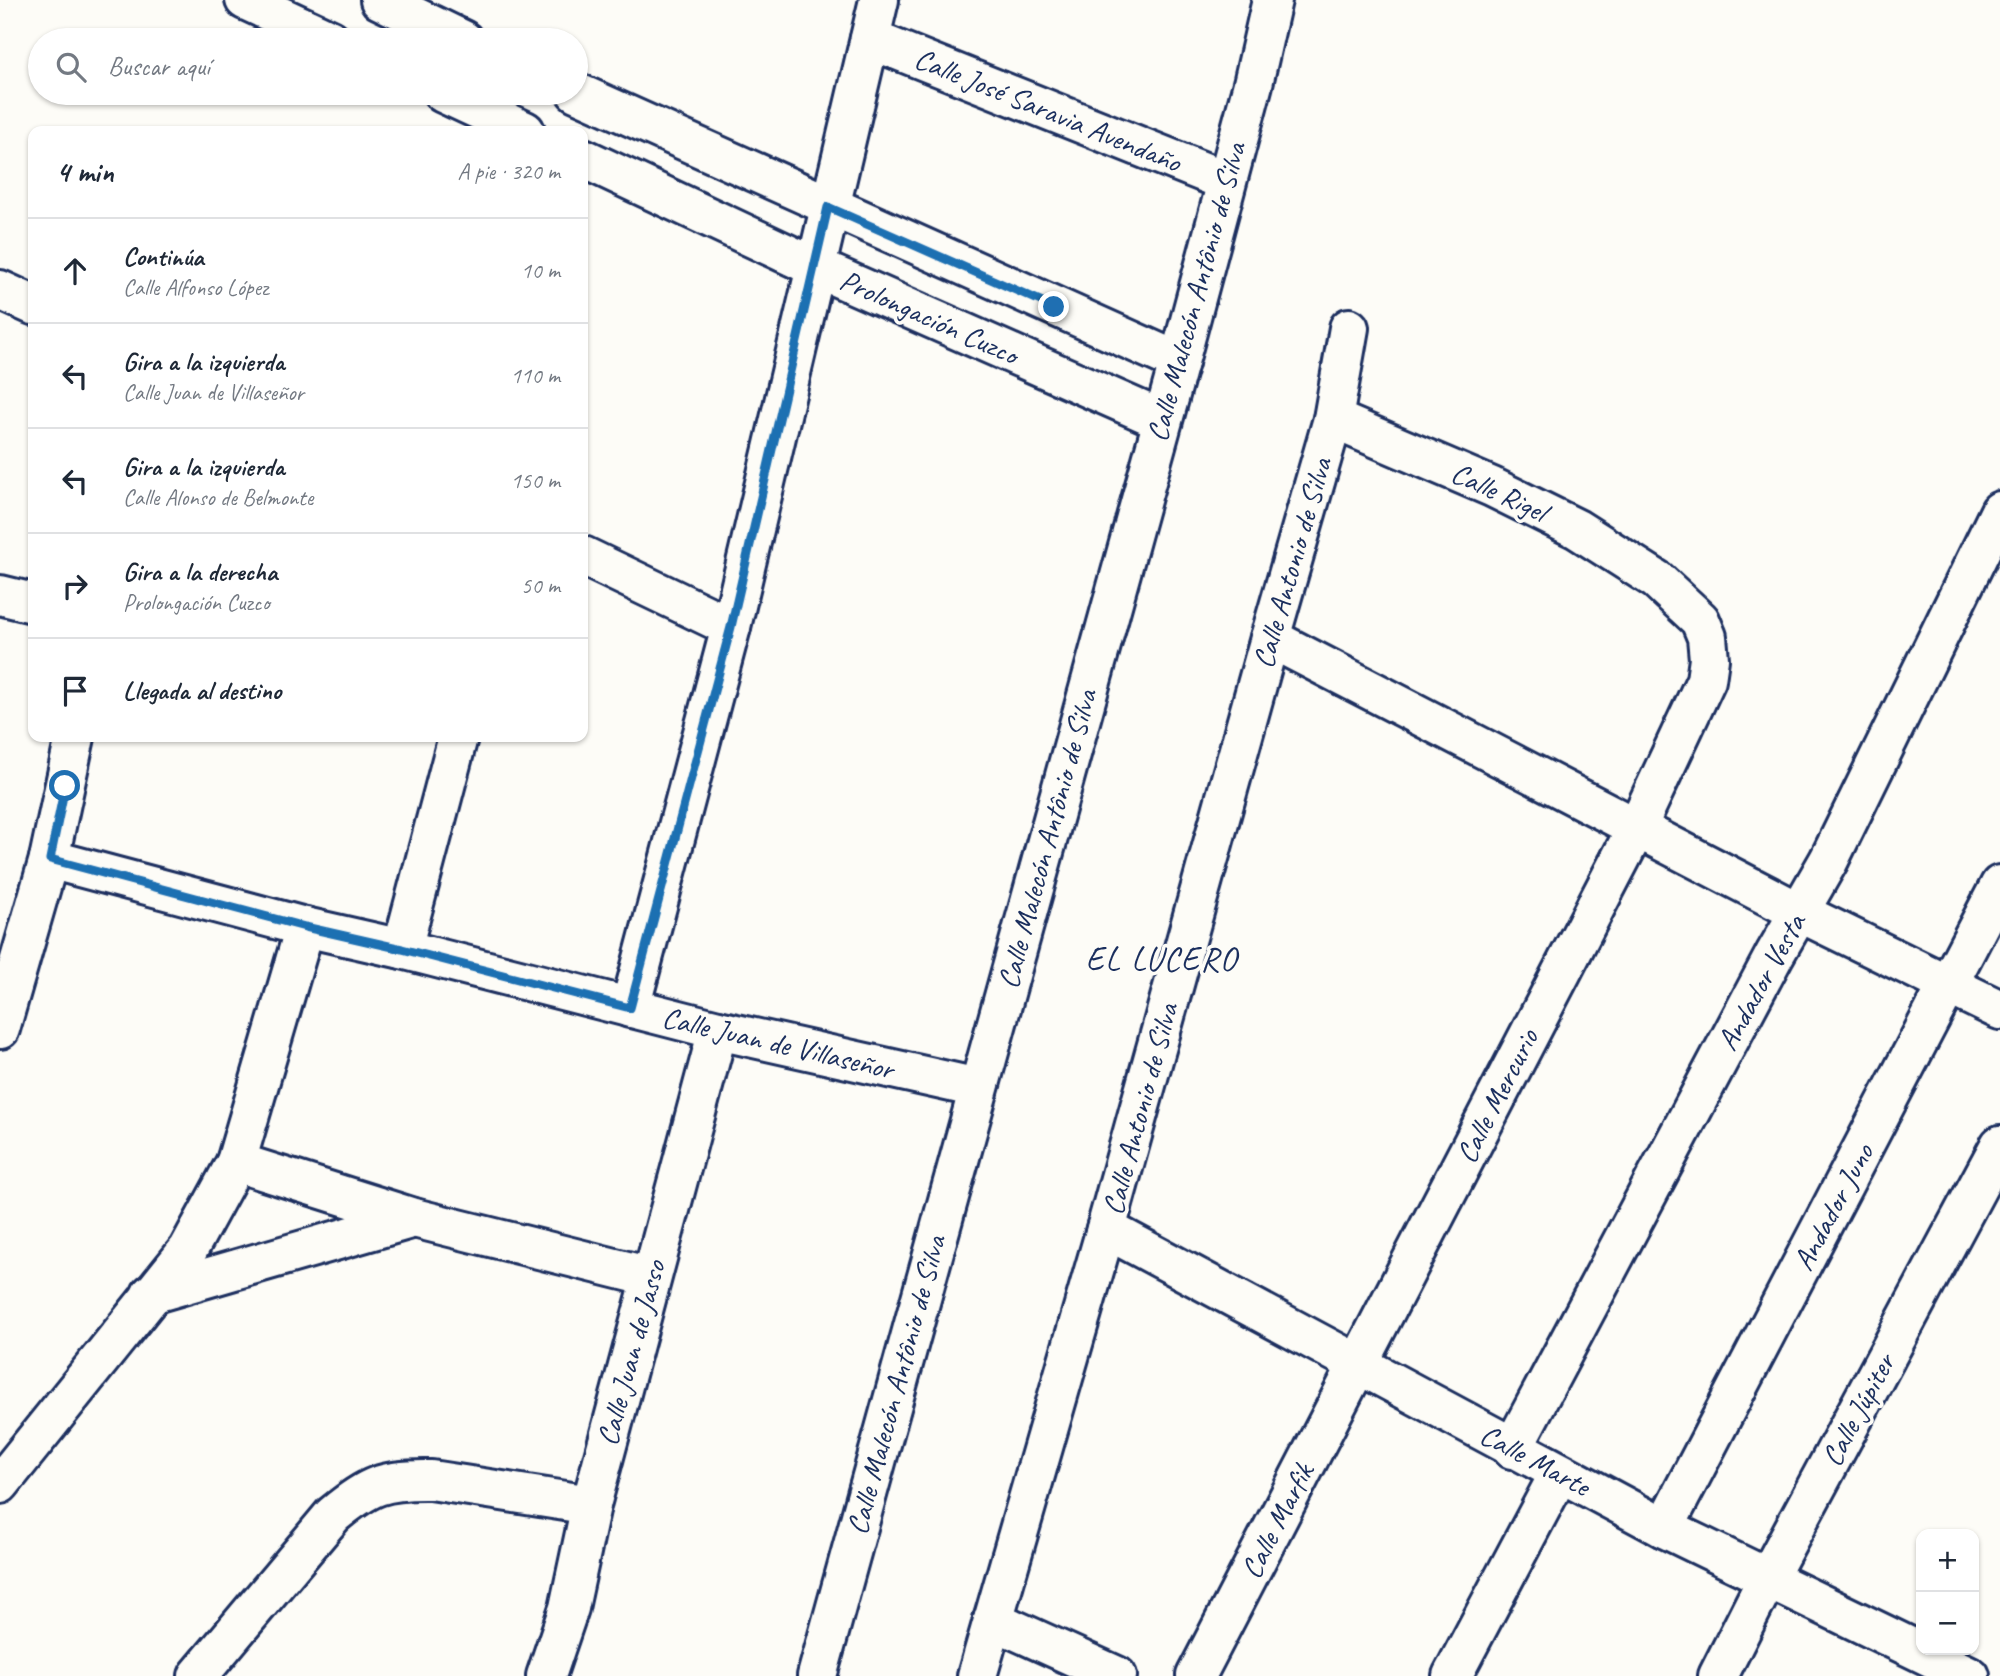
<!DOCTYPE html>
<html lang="es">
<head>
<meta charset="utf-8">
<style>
  body { margin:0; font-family:Caveat,sans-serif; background:#f6f6f7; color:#1f2937 }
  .controls { position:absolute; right:21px; bottom:21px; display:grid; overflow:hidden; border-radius:14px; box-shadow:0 2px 5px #0004 }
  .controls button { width:63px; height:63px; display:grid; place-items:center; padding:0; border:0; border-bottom:2px solid #e0e1e3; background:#fff; color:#1f2937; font:35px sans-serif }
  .stop { position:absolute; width:21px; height:21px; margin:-16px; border:5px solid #1f6fb2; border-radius:50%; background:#fff }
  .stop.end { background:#1f6fb2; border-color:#fff; box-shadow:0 2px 7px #0008 }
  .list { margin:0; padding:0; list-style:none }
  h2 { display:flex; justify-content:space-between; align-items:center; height:91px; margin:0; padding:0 28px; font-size:30px }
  h2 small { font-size:23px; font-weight:400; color:#747a83 }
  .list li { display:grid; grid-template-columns:46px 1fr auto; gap:21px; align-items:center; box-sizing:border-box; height:105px; padding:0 28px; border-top:2px solid #e0e1e3 }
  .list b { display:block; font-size:26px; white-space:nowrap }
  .list p { margin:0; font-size:23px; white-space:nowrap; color:#747a83 }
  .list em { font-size:23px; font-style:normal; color:#747a83 }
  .icon { flex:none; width:38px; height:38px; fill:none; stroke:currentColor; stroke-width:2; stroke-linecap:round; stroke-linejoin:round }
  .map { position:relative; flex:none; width:2000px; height:1676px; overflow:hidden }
  .search { position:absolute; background:#fff; box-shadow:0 2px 5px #0004; left:28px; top:28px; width:560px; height:77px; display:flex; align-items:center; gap:18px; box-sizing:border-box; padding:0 24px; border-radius:38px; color:#747a83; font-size:26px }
  .panel { position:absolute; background:#fff; box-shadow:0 2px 5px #0004; left:28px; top:126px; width:560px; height:616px; border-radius:14px }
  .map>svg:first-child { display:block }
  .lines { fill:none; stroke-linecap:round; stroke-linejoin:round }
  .minor-casing { stroke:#1b2f5e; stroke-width:44 }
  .minor { stroke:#fdfcf7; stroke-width:38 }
  .route { stroke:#1f6fb2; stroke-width:9 }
  .labels { text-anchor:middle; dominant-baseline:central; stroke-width:7; stroke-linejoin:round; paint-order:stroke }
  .street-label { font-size:30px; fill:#1b2f5e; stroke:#fdfcf7 }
  .quarter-label { font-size:33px; letter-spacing:2px; fill:#1b2f5e; stroke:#fdfcf7 }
</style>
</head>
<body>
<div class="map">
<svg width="2000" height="1676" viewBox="0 0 2000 1676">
  <rect width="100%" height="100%" fill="#fdfcf7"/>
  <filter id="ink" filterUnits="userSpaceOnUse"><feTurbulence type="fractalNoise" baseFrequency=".0143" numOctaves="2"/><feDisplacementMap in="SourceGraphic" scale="14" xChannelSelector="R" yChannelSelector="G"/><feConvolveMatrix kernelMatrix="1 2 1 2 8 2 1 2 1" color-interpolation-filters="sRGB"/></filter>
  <g filter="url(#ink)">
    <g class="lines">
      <g class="minor-casing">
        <g id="minor">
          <polyline points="245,0 331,40"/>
          <polyline points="380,0 463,40"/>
          <polyline points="870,39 1226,181"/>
          <polyline points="576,92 1179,362"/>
          <polyline points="443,93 525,131"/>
          <polyline points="583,158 815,267 1162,420"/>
          <polyline points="0,290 33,305"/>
          <polyline points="583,556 731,627"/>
          <polyline points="0,595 33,603"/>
          <polyline points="1270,638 1799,912 2000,1010"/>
          <polyline points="49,859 305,927 402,949 718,1030 978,1088"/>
          <polyline points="402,949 458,737"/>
          <polyline points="630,1008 731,627 879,0"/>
          <polyline points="0,1029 49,859 75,737"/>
          <polyline points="236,1162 414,1218 651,1277"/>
          <polyline points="1106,1229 1664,1528 1970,1676"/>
          <polyline points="151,1294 414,1218"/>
          <polyline points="1512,1449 1775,954 1829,860 2000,511"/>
          <polyline points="0,1484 188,1250 236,1162 305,927"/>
          <polyline points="1664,1528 2000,885"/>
          <polyline points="993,1620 1117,1676"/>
          <path d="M198 1676 333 1515C369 1485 384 1479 431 1480L591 1505"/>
          <polyline points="546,1676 569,1608 591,1505 718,1030"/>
          <polyline points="817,1676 1179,362 1253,84 1272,0"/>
          <polyline points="977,1676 1106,1229 1270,638 1333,419 1349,328"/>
          <polyline points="1196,1676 1637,827 1706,680 1709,659 1707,637 1700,620 1657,580 1577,529 1492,487 1333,419"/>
          <polyline points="1452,1676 1559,1474"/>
          <polyline points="1718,1676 1767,1579 2000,1145"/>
        </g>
      </g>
      <use href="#minor" class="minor"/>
    </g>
  </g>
  <g class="lines" filter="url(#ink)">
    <polyline class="route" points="65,786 50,859 305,927 402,949 630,1008 731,627 828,207 1054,307"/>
  </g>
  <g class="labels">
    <g class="street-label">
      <text transform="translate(1048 110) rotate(22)">Calle José Saravia Avendaño</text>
      <text transform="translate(1196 292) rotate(-75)">Calle Malecón Antônio de Silva</text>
      <text transform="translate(929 317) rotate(24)">Prolongación Cuzco</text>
      <text transform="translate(1499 492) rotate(25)">Calle Rigel</text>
      <text transform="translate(1292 563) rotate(-74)">Calle Antonio de Silva</text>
      <text transform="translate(1047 839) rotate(-75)">Calle Malecón Antônio de Silva</text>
      <text transform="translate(1761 982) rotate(-61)">Andador Vesta</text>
      <text transform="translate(778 1043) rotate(13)">Calle Juan de Villaseñor</text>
      <text transform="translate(1497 1096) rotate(-63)">Calle Mercurio</text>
      <text transform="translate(1140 1109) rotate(-75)">Calle Antonio de Silva</text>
      <text transform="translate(1833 1207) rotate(-62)">Andador Juno</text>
      <text transform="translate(631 1353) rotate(-75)">Calle Juan de Jasso</text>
      <text transform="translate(896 1385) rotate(-75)">Calle Malecón Antônio de Silva</text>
      <text transform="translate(1858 1410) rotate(-62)">Calle Júpiter</text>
      <text transform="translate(1535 1460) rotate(28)">Calle Marte</text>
      <text transform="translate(1277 1521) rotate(-63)">Calle Marfik</text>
    </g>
    <g class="quarter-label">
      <text x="1162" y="959">EL LUCERO</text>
    </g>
  </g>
</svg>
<div class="controls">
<button>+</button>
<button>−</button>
</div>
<div class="stop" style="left:65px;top:786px"></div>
<div class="stop end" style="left:1054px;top:307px"></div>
<div class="search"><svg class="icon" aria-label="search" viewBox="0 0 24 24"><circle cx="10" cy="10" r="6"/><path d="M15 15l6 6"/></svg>Buscar aquí</div>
<section class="panel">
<h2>4 min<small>A pie · 320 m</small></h2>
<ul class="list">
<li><svg class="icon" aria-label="ahead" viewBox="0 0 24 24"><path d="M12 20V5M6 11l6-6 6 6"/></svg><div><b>Continúa</b><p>Calle Alfonso López</p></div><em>10 m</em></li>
<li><svg class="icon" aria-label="left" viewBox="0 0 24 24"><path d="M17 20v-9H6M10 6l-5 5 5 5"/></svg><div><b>Gira a la izquierda</b><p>Calle Juan de Villaseñor</p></div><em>110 m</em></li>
<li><svg class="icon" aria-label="left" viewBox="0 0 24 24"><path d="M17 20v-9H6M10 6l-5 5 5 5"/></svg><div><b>Gira a la izquierda</b><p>Calle Alonso de Belmonte</p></div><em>150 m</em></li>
<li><svg class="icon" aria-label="right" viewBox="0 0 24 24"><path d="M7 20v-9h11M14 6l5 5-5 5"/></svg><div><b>Gira a la derecha</b><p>Prolongación Cuzco</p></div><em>50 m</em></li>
<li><svg class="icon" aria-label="arrive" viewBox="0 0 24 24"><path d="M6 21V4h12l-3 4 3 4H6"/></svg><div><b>Llegada al destino</b></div></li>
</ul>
</section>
</div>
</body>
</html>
